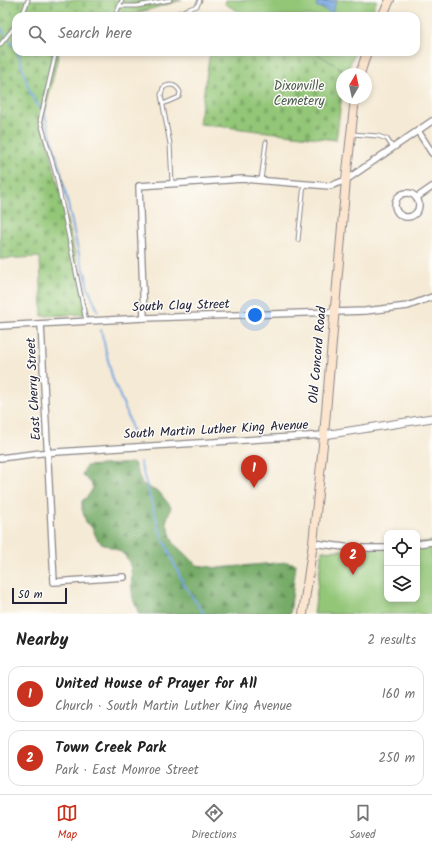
<!DOCTYPE html>
<html lang="en">
<head>
<meta charset="utf-8">
<style>
  body { margin:0; font-family:Kalam,sans-serif; background:#f2f2f2; color:#222 }
  .controls { position:absolute; right:12px; bottom:12px; display:grid; overflow:hidden; border-radius:8px; box-shadow:0 2px 6px #0003 }
  .controls button { width:36px; height:36px; display:grid; place-items:center; padding:0; border:0; border-bottom:1px solid #e0e0e0; background:#fff; color:#222; font:20px sans-serif }
  .compass { position:absolute; left:336px; top:68px; width:36px; height:36px; border-radius:50%; background:#fff; box-shadow:0 2px 6px #0003; rotate:9deg }
  .scale { position:absolute; left:12px; bottom:10px; width:55px; box-sizing:border-box; padding-left:4px; border:2px solid #22223b; border-top:0; font-size:11px; line-height:14px; white-space:nowrap; color:#22223b; -webkit-text-stroke:3px #fdfcf7; paint-order:stroke }
  .you { position:absolute; left:255px; top:315px; width:14px; height:14px; margin:-10px; border:3px solid #fff; border-radius:50%; background:#1a73e8; box-shadow:0 0 0 6px #1a73e833 }
  .badge { display:grid; place-items:center; width:26px; height:26px; border-radius:50%; background:#c8321e; color:#fff; font-size:13px; font-weight:700 }
  .pin { position:absolute; translate:-50% -33px; filter:drop-shadow(0 1px 2px #0008) }
  .pin::after { content:''; position:absolute; top:21px; width:14px; height:12px; background:inherit; clip-path:polygon(0 0,100% 0,50% 100%) }
  .list { margin:0; padding:0; list-style:none }
  h2 { display:flex; justify-content:space-between; align-items:center; height:52px; margin:0; padding:0 16px; font-size:17px }
  h2 small { font-size:13px; font-weight:400; color:#767676 }
  .list li { display:grid; grid-template-columns:26px 1fr auto; gap:12px; align-items:center; box-sizing:border-box; height:56px; margin:0 8px 8px; padding:0 8px; border:1px solid #e0e0e0; border-radius:12px }
  .list b { display:block; font-size:15px; white-space:nowrap }
  .list p { margin:0; font-size:13px; white-space:nowrap; color:#767676 }
  .list em { font-size:13px; font-style:normal; color:#767676 }
  .icon { flex:none; width:22px; height:22px; fill:none; stroke:currentColor; stroke-width:2; stroke-linecap:round; stroke-linejoin:round }
  .map { position:relative; flex:none; width:432px; height:614px; overflow:hidden }
  .search { position:absolute; background:#fff; box-shadow:0 2px 6px #0003; left:12px; right:12px; top:12px; height:44px; display:flex; align-items:center; gap:10px; box-sizing:border-box; padding:0 14px; border-radius:12px; color:#767676; font-size:15px }
  .sheet { height:180px; background:#fff }
  nav { display:flex; justify-content:space-around; align-items:center; box-sizing:border-box; height:56px; border-top:1px solid #e0e0e0; background:#fff; font-size:11px; color:#767676 }
  nav a { display:grid; justify-items:center; gap:2px }
  nav .on { color:#c8321e }
  .map>svg:first-child { display:block }
  .green { fill:#93c677; stroke:#5a7459 }
  .forest { fill:url(#forest-firs); stroke:#4c6652 }
  .cemetery { fill:url(#cemetery-stones); stroke:#5a7459 }
  .water { fill:url(#water-rules); stroke:#4c648e }
  .lines { fill:none; stroke-linecap:round; stroke-linejoin:round }
  .stream { stroke:#75a6e0; stroke-width:2 }
  .service-casing { stroke:#8c8688; stroke-width:5 }
  .minor-casing { stroke:#8c8688; stroke-width:8 }
  .tertiary-casing { stroke:#8c8688; stroke-width:9 }
  .secondary-casing { stroke:#8c8688; stroke-width:10 }
  .service { stroke:#fff; stroke-width:3 }
  .minor { stroke:#fff; stroke-width:5.5 }
  .tertiary { stroke:#fff; stroke-width:7 }
  .secondary { stroke:#fce5cf; stroke-width:8 }
  .labels { text-anchor:middle; dominant-baseline:central; stroke-width:3; stroke-linejoin:round; paint-order:stroke }
  .park-label { font-size:13px; fill:#4a5b50; stroke:#fdfcf7 }
  .street-label { font-size:13px; fill:#22223b; stroke:#fdfcf7 }
</style>
</head>
<body>
<div class="map">
<svg width="432" height="614" viewBox="0 0 432 614">
  <defs>
    <pattern id="forest-firs" width="22" height="20" patternUnits="userSpaceOnUse"><rect width="22" height="20" fill="#76ab68"/><path d="M5 1l3.5 6h-7zM16 11l3.5 6h-7z" fill="#608b57"/></pattern>
    <pattern id="cemetery-stones" width="16" height="16" patternUnits="userSpaceOnUse"><rect width="16" height="16" fill="#93c677"/><path d="M2 7V4a2 2 0 0 1 4 0v3zM10 15v-3a2 2 0 0 1 4 0v3z" fill="#7eaa68"/></pattern>
    <pattern id="water-rules" width="6" height="5" patternUnits="userSpaceOnUse"><rect width="6" height="5" fill="#75a6e0"/><path d="M0 2.5h6" fill="none" stroke="#6087b7"/></pattern>
  </defs>
  <rect width="100%" height="100%" fill="#fdfcf7"/>
  <filter id="ink" filterUnits="userSpaceOnUse"><feTurbulence type="fractalNoise" baseFrequency=".025" numOctaves="2"/><feDisplacementMap in="SourceGraphic" scale="8" xChannelSelector="R" yChannelSelector="G"/><feConvolveMatrix kernelMatrix="1 2 1 2 8 2 1 2 1" color-interpolation-filters="sRGB"/></filter>
  <filter id="wash" filterUnits="userSpaceOnUse"><feTurbulence type="fractalNoise" baseFrequency=".012" numOctaves="4" result="noise"/><feDisplacementMap in="SourceGraphic" scale="16" xChannelSelector="R" yChannelSelector="G"/><feGaussianBlur stdDeviation="0.9" result="paint"/><feColorMatrix in="noise" values="0 0 0 0 0 0 0 0 0 0 0 0 0 0 0 0 0 1.4 0 .05"/><feComposite in="paint" operator="in"/></filter>
  <g filter="url(#wash)">
    <rect width="100%" height="100%" fill="#f5ead5"/>
    <g class="green">
      <polygon points="226,0 377,0 370,16 247,16 225,4"/>
      <polygon points="314,52 355,52 347,72"/>
      <polygon points="432,541 432,614 314,614 322,551 387,548 387,599 417,599 417,543"/>
    </g>
    <path class="forest" d="M134 463 142 484 160 493 171 507 166 522 174 544 197 565 218 568 287 562 296 564 290 614H139C136 606 132 599 132 590 131 578 134 563 122 553 115 547 105 547 98 540 93 533 95 528 86 522L82 509V501L88 496 93 488 91 483 82 475 86 466Z"/>
    <g class="cemetery">
      <polygon points="0,0 182,0 127,16 16,16 16,52 59,52 43,121 89,314 42,316 40,257 1,259 0,260"/>
      <polygon points="210,52 314,52 347,72 347,74 342,74 342,95 336,140 199,124"/>
    </g>
    <polygon class="water" points="318,0 326,2 327,0 337,0 332,13 316,6"/>
    <g class="lines">
      <g class="stream">
        <polyline points="0,26 5,34"/>
        <polyline points="9,39 16,49"/>
        <path d="M17 52C27 73 25 95 44 111L62 177 80 259 86 275 87 285 98 311"/>
        <polyline points="101,330 112,377 127,413 133,433"/>
        <polyline points="140,462 160,532 183,583 204,614"/>
      </g>
    </g>
  </g>
  <g filter="url(#ink)">
    <g class="lines">
      <g class="service-casing">
        <g id="service">
          <polyline points="120,6 137,6 170,0"/>
          <polyline points="22,16 28,0"/>
          <polyline points="115,16 122,0"/>
          <polyline points="169,16 197,6 200,0"/>
          <polyline points="0,45 16,25"/>
          <polyline points="56,52 40,120 56,175 86,321"/>
          <path d="M163 104 179 97 180 92C176 84 169 83 163 88L161 95 170 144 172 183"/>
          <polyline points="352,134 378,136 387,139 393,148"/>
          <polyline points="261,180 266,142"/>
          <polyline points="298,240 304,184"/>
        </g>
      </g>
      <g class="minor-casing">
        <g id="minor">
          <polyline points="418,131 432,153"/>
          <circle cx="407" cy="205" r="12"/>
          <polyline points="416,198 432,187"/>
          <polyline points="144,318 139,186 243,179 330,186 346,180 432,121"/>
          <polyline points="41,324 54,582 124,577"/>
          <polyline points="0,326 144,318 365,311 408,306 432,297"/>
          <polyline points="0,458 41,453 324,435"/>
          <polyline points="313,543 352,548 387,548"/>
          <polyline points="417,544 432,542"/>
        </g>
      </g>
      <g class="tertiary-casing">
        <polyline id="tertiary" points="324,435 432,418"/>
      </g>
      <g class="secondary-casing">
        <g id="secondary">
          <polyline points="382,16 390,0"/>
          <polyline points="360,74 367,52"/>
          <polyline points="303,614 313,543 324,435 346,180 355,98"/>
        </g>
      </g>
      <use href="#service" class="service"/>
      <use href="#minor" class="minor"/>
      <use href="#tertiary" class="tertiary"/>
      <use href="#secondary" class="secondary"/>
    </g>
  </g>
  <g class="labels">
    <g class="park-label">
      <text x="299" y="86">Dixonville<tspan x="299" dy="15">Cemetery</tspan></text>
    </g>
    <g class="street-label">
      <text transform="translate(181 306) rotate(-2)">South Clay Street</text>
      <text transform="translate(318 355) rotate(-85)">Old Concord Road</text>
      <text transform="translate(34 389) rotate(-93)">East Cherry Street</text>
      <text transform="translate(216 430) rotate(-3)">South Martin Luther King Avenue</text>
    </g>
  </g>
</svg>
<div class="controls">
<button><svg class="icon" aria-label="locate" viewBox="0 0 24 24"><circle cx="12" cy="12" r="6"/><path d="M12 2v4M12 18v4M2 12h4M18 12h4"/></svg></button>
<button><svg class="icon" aria-label="layers" viewBox="0 0 24 24"><path d="M12 4l9 5-9 5-9-5zM3 14l9 5 9-5"/></svg></button>
</div>
<svg class="compass" viewBox="-18 -18 36 36"><path d="M0-13l5 13h-10z" fill="#e53935"/><path d="M0 13l5-13h-10z" fill="#767676"/></svg>
<div class="scale">50 m</div>
<div class="you"></div>
<div class="pin badge" style="left:254px;top:488px">1</div>
<div class="pin badge" style="left:353px;top:575px">2</div>
<div class="search"><svg class="icon" aria-label="search" viewBox="0 0 24 24"><circle cx="10" cy="10" r="6"/><path d="M15 15l6 6"/></svg>Search here</div>
</div>
<section class="sheet">
<h2>Nearby<small>2 results</small></h2>
<ul class="list">
<li><span class="badge">1</span><div><b>United House of Prayer for All</b><p>Church · South Martin Luther King Avenue</p></div><em>160 m</em></li>
<li><span class="badge">2</span><div><b>Town Creek Park</b><p>Park · East Monroe Street</p></div><em>250 m</em></li>
</ul>
</section>
<nav>
<a class="on"><svg class="icon" aria-label="map" viewBox="0 0 24 24"><path d="M3 6l6-2 6 2 6-2v14l-6 2-6-2-6 2zM9 4v14M15 6v14"/></svg>Map</a>
<a><svg class="icon" aria-label="directions" viewBox="0 0 24 24"><path d="M12 3l9 9-9 9-9-9zM9 14v-3h6M13 9l2 2-2 2"/></svg>Directions</a>
<a><svg class="icon" aria-label="saved" viewBox="0 0 24 24"><path d="M7 4h10v16l-5-4-5 4z"/></svg>Saved</a>
</nav>
</body>
</html>
